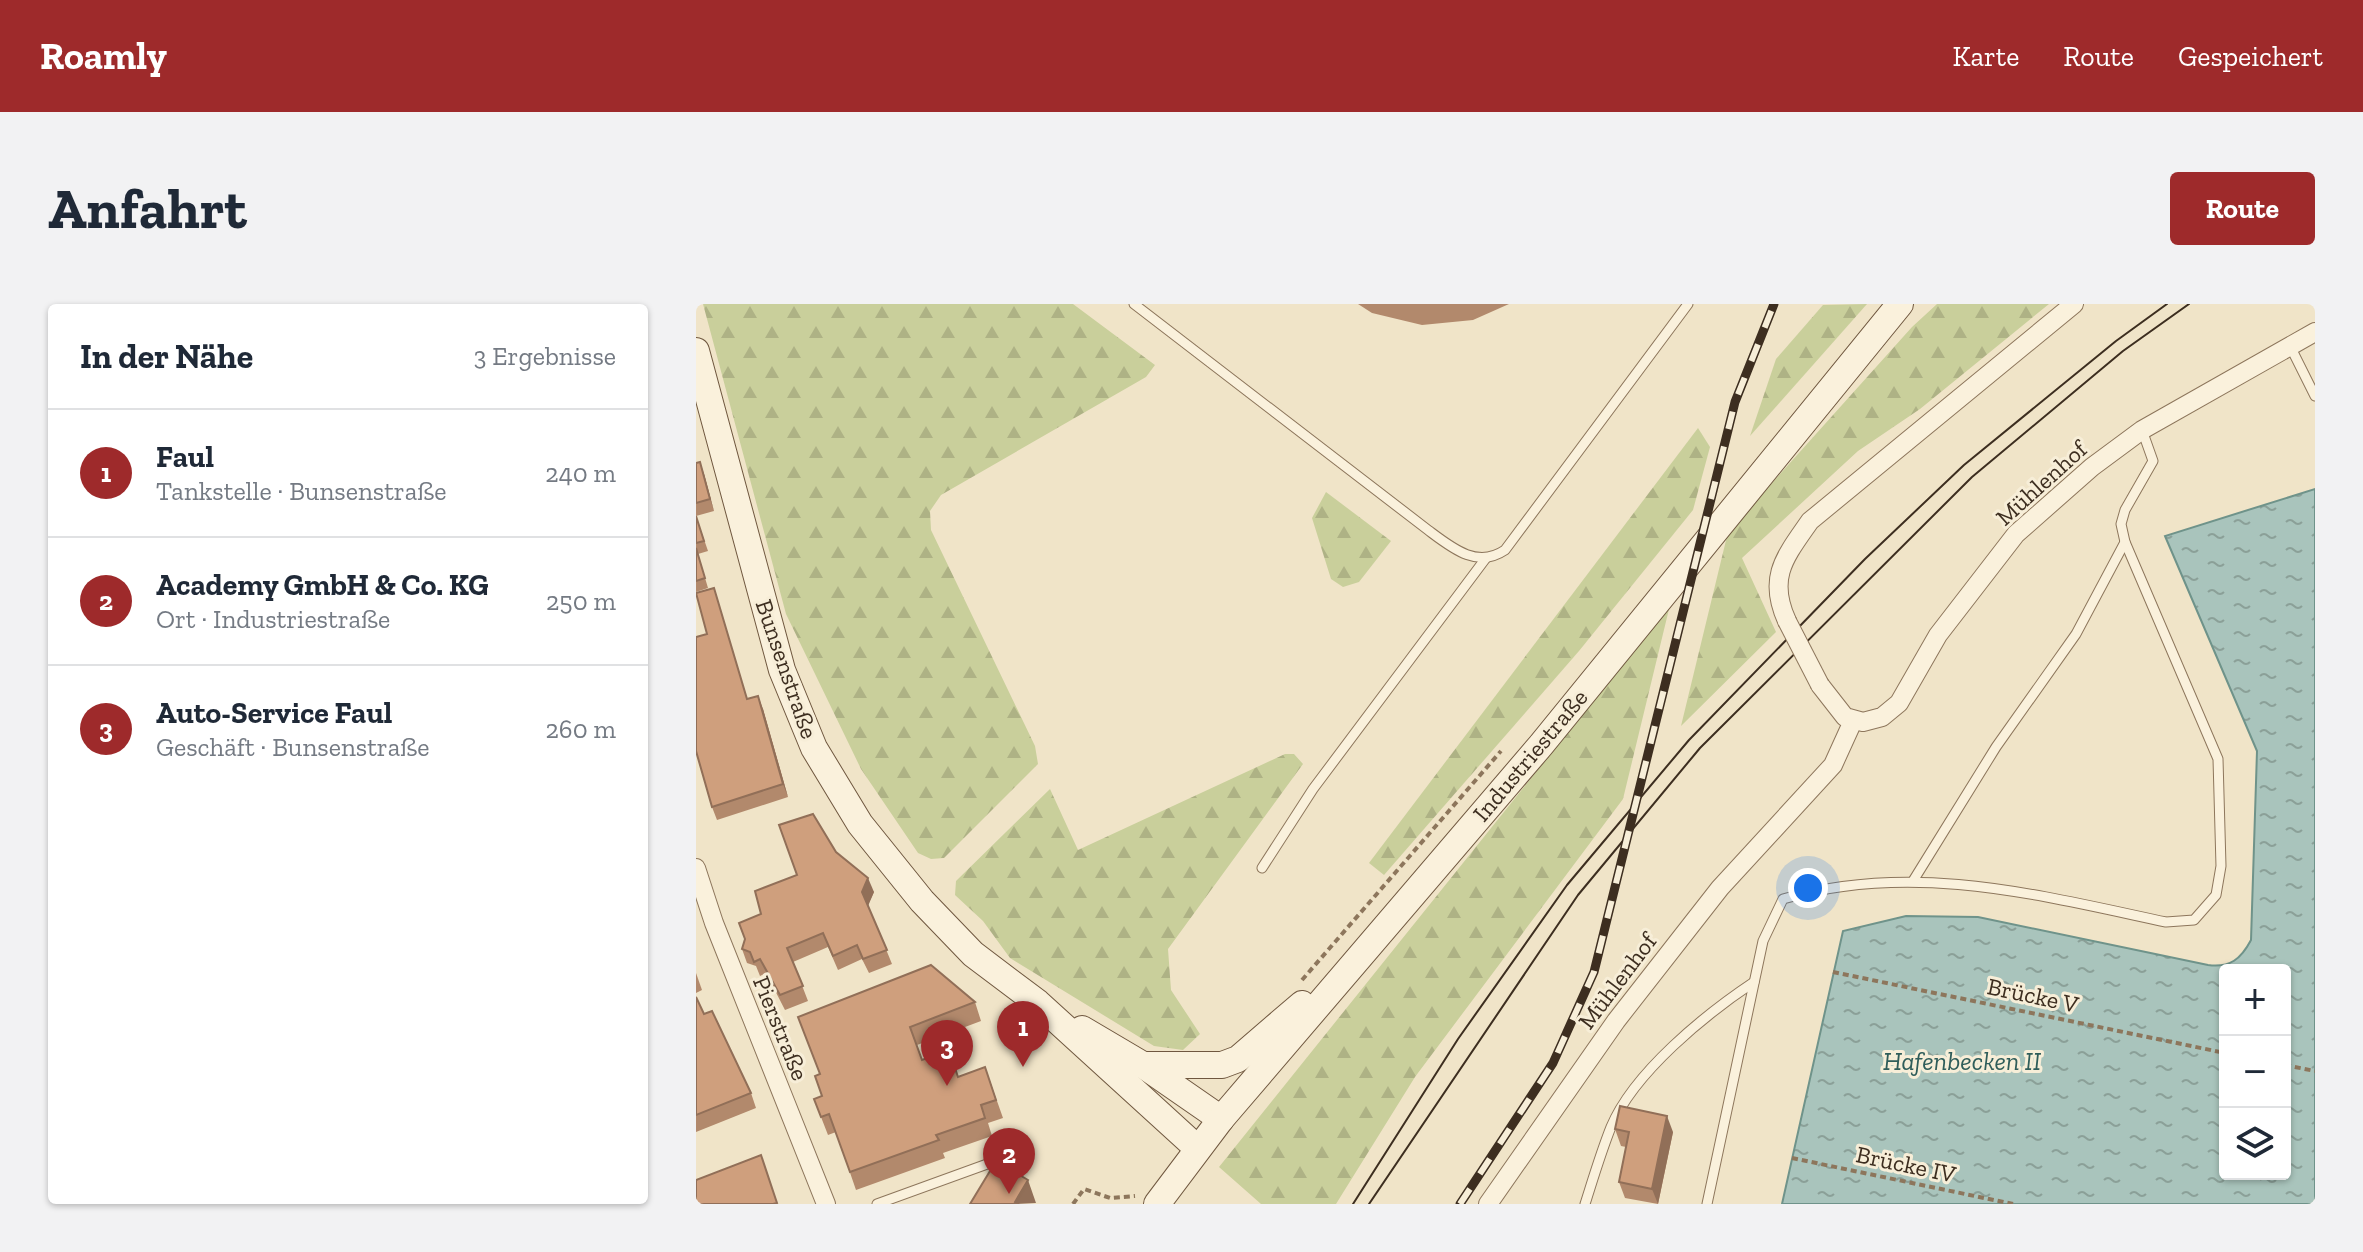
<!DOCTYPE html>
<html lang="de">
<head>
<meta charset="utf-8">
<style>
  body { margin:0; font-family:"Zilla Slab",serif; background:#f2f2f3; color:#1f2937 }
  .controls { position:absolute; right:24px; bottom:24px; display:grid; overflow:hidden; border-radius:8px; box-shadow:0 2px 6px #0004 }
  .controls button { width:72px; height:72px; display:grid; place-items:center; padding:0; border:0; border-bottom:2px solid #e0e1e3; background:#fff; color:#1f2937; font:40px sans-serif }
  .you { position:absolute; left:1112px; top:584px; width:28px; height:28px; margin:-20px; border:6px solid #fff; border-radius:50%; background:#1a73e8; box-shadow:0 0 0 12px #1a73e833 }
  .badge { display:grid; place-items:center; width:52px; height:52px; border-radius:50%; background:#9e2a2b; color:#fff; font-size:26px; font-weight:700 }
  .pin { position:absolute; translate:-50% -66px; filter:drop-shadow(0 2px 4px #0008) }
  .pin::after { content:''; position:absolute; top:42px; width:28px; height:24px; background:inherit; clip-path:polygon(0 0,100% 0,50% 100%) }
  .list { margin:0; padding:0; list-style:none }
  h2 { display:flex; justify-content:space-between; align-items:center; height:104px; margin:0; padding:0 32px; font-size:34px }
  h2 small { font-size:26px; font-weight:400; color:#747a83 }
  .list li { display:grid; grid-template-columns:52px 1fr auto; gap:24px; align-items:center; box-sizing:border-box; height:128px; padding:0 32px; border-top:2px solid #e0e1e3 }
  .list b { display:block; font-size:30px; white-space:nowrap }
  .list p { margin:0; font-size:26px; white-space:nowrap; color:#747a83 }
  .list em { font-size:26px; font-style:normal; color:#747a83 }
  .icon { flex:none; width:44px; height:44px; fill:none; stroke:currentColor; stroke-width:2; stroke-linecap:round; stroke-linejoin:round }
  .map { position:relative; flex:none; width:1619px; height:900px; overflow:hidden; border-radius:8px }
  header { display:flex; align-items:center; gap:48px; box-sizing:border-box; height:112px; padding:0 40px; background:#9e2a2b; color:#fff }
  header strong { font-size:38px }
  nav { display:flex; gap:44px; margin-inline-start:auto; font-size:28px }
  .intro { display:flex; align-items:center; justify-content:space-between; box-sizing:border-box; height:192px; padding:0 48px }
  h1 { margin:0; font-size:56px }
  .button { padding:20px 36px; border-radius:8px; background:#9e2a2b; color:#fff; font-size:28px; font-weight:700 }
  main { display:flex; gap:48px; padding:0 48px }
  aside { flex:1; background:#fff; border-radius:8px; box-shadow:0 2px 6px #0004 }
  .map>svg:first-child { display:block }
  .forest { fill:url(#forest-firs) }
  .water { fill:url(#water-ripples); stroke:#6f938a; stroke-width:2; fill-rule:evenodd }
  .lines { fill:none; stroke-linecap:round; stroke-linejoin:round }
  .lane-casing { stroke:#8d765c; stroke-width:11 }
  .street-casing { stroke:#8d765c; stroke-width:20 }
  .secondary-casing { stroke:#6f573f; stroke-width:28 }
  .path { stroke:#8d765c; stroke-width:4; stroke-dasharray:6 4; stroke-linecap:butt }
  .lane { stroke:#faf1dc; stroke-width:9 }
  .street { stroke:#faf1dc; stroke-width:18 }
  .secondary { stroke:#faf1dc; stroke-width:26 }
  .tram { stroke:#3d2e20; stroke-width:2 }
  .rail-casing { stroke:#3d2e20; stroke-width:9 }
  .rail { stroke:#f7eed8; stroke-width:6; stroke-dasharray:18; stroke-linecap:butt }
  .street-bridge-casing { stroke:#8d765c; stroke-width:20; stroke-linecap:butt }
  .street-bridge { stroke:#faf1dc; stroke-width:18 }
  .wall { fill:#b2896c }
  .shaded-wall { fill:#916f58 }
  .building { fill:#cf9f7d; stroke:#916f58; stroke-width:2 }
  .labels { text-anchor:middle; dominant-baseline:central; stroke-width:6; stroke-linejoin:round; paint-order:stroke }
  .street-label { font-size:24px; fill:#3d2e20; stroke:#f7eed8 }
  .water-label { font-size:26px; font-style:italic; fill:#2f5d5a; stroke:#f7eed8 }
</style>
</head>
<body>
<header>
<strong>Roamly</strong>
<nav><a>Karte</a><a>Route</a><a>Gespeichert</a></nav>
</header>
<div class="intro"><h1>Anfahrt</h1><a class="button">Route</a></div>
<main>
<aside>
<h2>In der Nähe<small>3 Ergebnisse</small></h2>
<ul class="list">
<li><span class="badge">1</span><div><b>Faul</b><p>Tankstelle · Bunsenstraße</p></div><em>240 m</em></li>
<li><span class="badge">2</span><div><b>Academy GmbH &amp; Co. KG</b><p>Ort · Industriestraße</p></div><em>250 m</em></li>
<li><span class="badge">3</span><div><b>Auto-Service Faul</b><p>Geschäft · Bunsenstraße</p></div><em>260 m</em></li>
</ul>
</aside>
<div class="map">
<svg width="1619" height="900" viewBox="0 0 1619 900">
  <defs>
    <pattern id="forest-firs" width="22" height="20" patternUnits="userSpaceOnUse" patternTransform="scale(2)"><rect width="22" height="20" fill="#c9cf9b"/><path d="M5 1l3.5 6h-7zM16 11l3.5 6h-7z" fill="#aeb285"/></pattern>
    <pattern id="water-ripples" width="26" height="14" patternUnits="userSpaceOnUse" patternTransform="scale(2)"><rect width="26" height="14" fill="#a9c4bc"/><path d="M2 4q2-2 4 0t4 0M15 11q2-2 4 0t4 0" fill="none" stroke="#8ba098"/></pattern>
  </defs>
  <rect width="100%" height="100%" fill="#f0e4c8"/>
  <g class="forest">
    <polygon points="7,0 377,0 459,61 450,73 245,191 234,207 235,226 339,442 342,460 248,554 235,555 222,549 165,465 90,310"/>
    <polygon points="1171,0 1054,132 1080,55 1127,1"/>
    <polygon points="1241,0 1353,0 1224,105 1162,147 1046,254 1080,328 985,422 1032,228 1216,23"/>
    <polygon points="1002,124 1014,143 997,206 883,347 688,571 673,559"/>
    <polygon points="630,188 695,237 663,278 647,283 635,275 616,214"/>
    <polygon points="974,301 927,495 719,773 640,900 565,900 523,863"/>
    <polygon points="589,450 598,450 607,460 472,645 475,686 504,730 487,746 458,742 314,654 287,617 259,591 260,577 354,485 382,546"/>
  </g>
  <path class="water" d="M1619 185V900H1086L1147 627 1210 612 1282 613 1512 661C1534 664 1545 655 1555 636L1561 447 1469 232ZM1529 666H1589V870H1529Z"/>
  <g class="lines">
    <g class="lane-casing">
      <g id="lane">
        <path d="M438 0 732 226C756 244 781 265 809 246L992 0"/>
        <polyline points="1594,42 1619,92"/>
        <polyline points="566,564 617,485 790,254"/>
        <polyline points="1217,577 1300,443 1380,330 1429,238"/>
        <polyline points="181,900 316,851"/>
        <path d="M889 900C897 875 905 848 915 823 938 768 1010 710 1058 678"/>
        <path d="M1011 900 1067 637 1087 595C1216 557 1343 591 1470 618L1498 616 1520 591 1525 562 1522 455 1429 238 1425 220 1429 206 1457 157 1446 126"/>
      </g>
    </g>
    <g class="street-casing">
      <g id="street">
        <path d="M1091 317C1071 273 1089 253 1114 217L1378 0"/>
        <polyline points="1124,381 1149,413 1167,418 1186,413 1203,399 1242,331 1320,230 1396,163 1446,126 1619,28"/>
        <polyline points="0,564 18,619 130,900"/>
        <polyline points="792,900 920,717 1024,584 1137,461 1157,417"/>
      </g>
    </g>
    <g class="secondary-casing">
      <g id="secondary">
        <polyline points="0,47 86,366 118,444 164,520 226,597 277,650 342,699 501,844"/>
        <polyline points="386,725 447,761 525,815"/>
        <polyline points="447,761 526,761 542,755 606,700"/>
        <polyline points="461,900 525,815 845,441 1204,0"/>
      </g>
    </g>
    <g class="path">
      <polyline points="1137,668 1529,749"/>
      <polyline points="606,676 805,447"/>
      <polyline points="1589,761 1619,767"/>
      <polyline points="1096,854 1317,900"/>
      <polyline points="377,900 388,885 414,894 439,892"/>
    </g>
    <use href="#lane" class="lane"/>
    <use href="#street" class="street"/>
    <use href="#secondary" class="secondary"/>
    <g class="tram">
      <polyline points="657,900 762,735 871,581 993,436 1169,255 1268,161 1420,37 1471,0"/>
      <polyline points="673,900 882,591 1004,444 1276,173 1427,47 1493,0"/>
    </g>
    <g class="rail-casing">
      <polyline id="rail" points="764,900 857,759 898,668 1039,98 1078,0"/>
    </g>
    <use href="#rail" class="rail"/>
    <g class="street-bridge-casing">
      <polyline id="street-bridge" points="1091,317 1124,381"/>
    </g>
    <use href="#street-bridge" class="street-bridge"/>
  </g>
  <g class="wall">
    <polygon points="662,0 813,0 777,16 726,21 676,9"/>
    <polygon points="0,159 8,170 18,207 0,212 12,247 2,250 12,284 0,288"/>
    <polygon points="22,297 51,395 67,405 92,493 21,516 16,503 11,330"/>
    <polygon points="140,548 178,588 172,601 196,660 173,669 166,655 142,666 132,643 97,658 112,697 89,706 70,669 64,672 60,662 51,659 46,645 49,636 65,610 101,571"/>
    <polygon points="0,669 6,686 0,689"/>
    <polygon points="0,693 8,710 55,789 60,804 0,828"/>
    <polygon points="279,698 285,717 221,741 226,756 262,773 289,763 307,814 292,819 296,832 247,849 249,854 160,886 140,828 132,831 118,795 126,792 124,770 102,713"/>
    <polygon points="919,825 977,828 962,900 929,894 923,878 930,843 925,842"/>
  </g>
  <g class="shaded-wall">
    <polygon points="4,158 8,170 18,207 14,195"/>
    <polygon points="62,392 67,405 92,493 87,480"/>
    <polygon points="172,574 178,588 172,602 166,588"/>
    <polygon points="971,812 977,828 962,900 956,885"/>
    <polygon points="332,876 340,899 320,900 319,898"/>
  </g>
  <g class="building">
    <polygon points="4,158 14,195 0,199 0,159"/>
    <polygon points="0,212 8,237 0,239"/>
    <polygon points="0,244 9,274 0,277"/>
    <polygon points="18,284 51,395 62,392 87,480 16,503 0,447 0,333 11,330 0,289"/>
    <polygon points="117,510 140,548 172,574 166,588 191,646 167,655 161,641 137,652 127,629 91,644 107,682 84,691 64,655 58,658 54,648 46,645 49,635 43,619 65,610 59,587 101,571 83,521"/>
    <polygon points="235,661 279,698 214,723 226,756 253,746 262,773 289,763 300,796 285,801 289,814 240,831 243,836 154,868 133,810 125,813 118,795 126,792 119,772 124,770 102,713"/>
    <polygon points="0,693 8,710 16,707 55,789 0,811"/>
    <polygon points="924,802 971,812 956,885 923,878 933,828 919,825"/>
    <polygon points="65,851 81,899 77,900 0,900 0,876"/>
    <polygon points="300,857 332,876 319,898 323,900 274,900"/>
  </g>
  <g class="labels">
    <g class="street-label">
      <text transform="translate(1345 179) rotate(-42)">Mühlenhof</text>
      <text transform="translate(91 365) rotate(71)">Bunsenstraße</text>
      <text transform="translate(834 451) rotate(-50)">Industriestraße</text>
      <text transform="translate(921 677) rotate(-53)">Mühlenhof</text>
      <text transform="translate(1337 691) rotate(12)">Brücke V</text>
      <text transform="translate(85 724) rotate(68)">Pierstraße</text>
      <text transform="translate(1210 860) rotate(12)">Brücke IV</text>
    </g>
    <g class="water-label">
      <text x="1266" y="757">Hafenbecken II</text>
    </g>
  </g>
</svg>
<div class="controls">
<button>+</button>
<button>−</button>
<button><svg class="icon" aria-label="layers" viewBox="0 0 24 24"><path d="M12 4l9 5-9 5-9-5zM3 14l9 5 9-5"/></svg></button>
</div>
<div class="you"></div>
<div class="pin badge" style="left:327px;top:763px">1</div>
<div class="pin badge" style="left:313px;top:890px">2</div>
<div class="pin badge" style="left:251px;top:782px">3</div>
</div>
</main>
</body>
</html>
